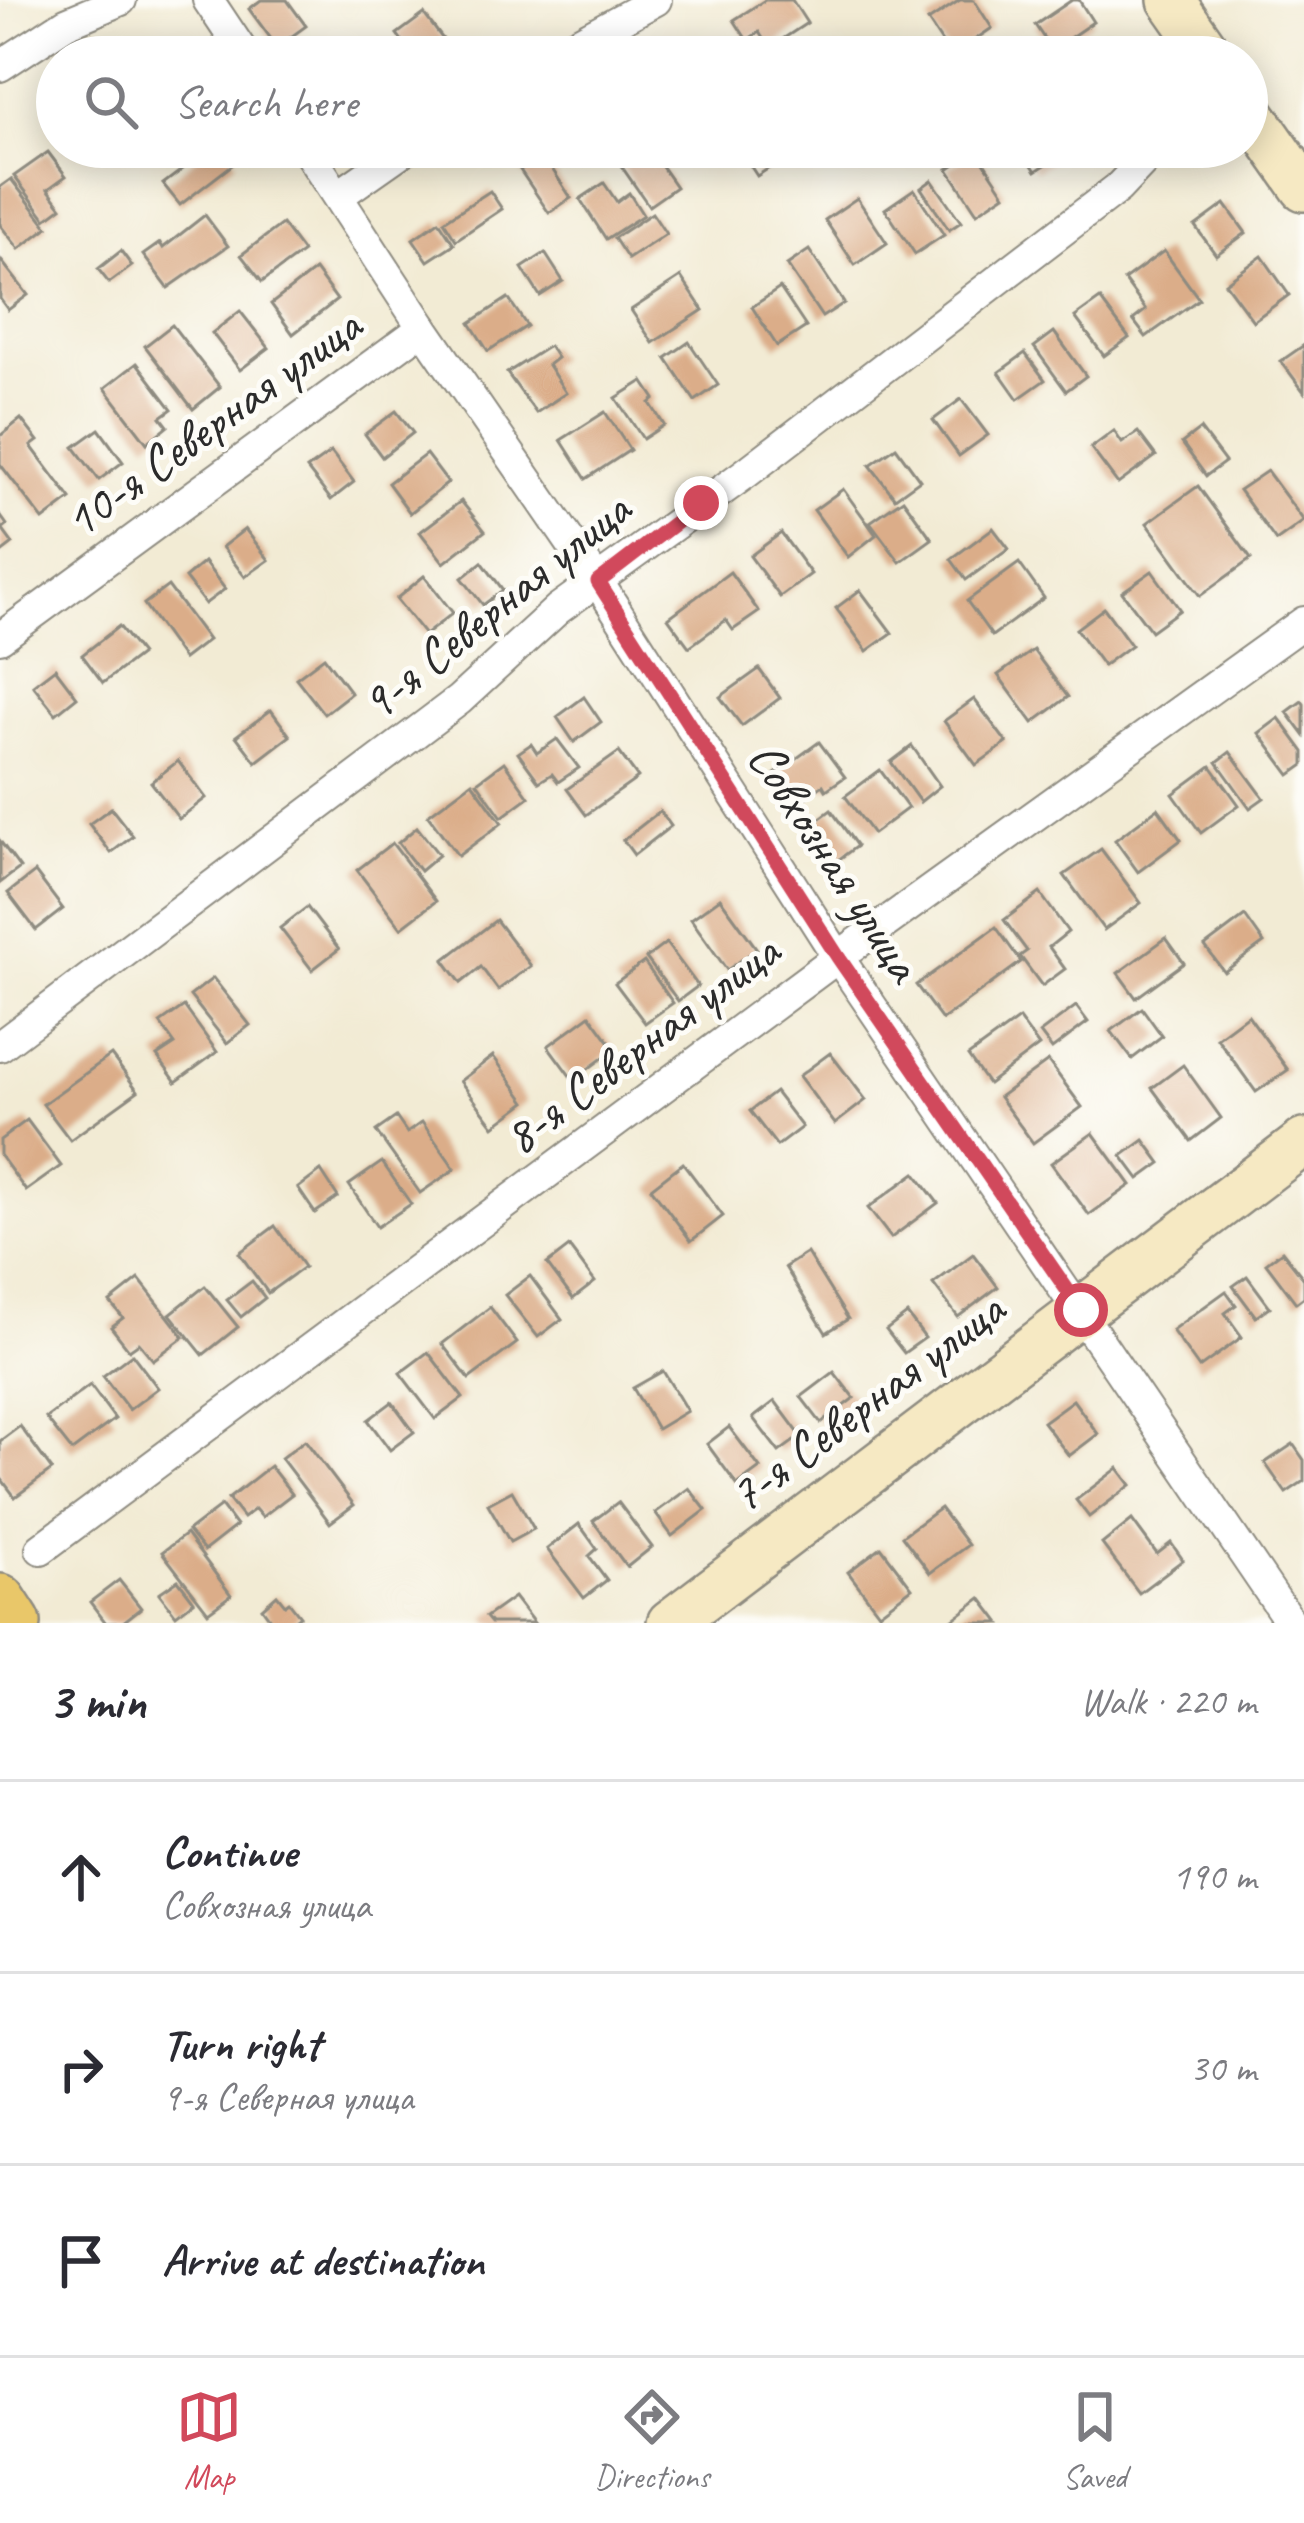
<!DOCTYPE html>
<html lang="en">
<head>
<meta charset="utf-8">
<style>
  body { margin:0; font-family:Caveat,sans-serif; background:#f2f2f3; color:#2b2b33 }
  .stop { position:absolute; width:36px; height:36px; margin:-27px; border:9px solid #d1495b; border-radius:50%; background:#fff }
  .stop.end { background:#d1495b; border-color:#fff; box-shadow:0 3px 12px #0008 }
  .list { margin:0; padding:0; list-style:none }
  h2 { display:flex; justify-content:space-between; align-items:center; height:156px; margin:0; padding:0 48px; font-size:51px }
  h2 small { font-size:39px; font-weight:400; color:#7c7c81 }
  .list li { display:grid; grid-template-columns:78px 1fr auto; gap:36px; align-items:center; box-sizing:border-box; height:192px; padding:0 48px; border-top:3px solid #e1e1e2 }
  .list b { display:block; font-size:45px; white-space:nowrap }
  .list p { margin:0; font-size:39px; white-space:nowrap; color:#7c7c81 }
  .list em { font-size:39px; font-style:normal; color:#7c7c81 }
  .icon { flex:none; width:66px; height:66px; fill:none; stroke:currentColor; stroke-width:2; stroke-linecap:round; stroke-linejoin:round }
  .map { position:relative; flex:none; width:1304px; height:1623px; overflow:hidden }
  .search { position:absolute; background:#fff; box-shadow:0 6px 30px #0003; left:36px; right:36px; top:36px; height:132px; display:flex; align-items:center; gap:30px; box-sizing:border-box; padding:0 42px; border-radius:66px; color:#7c7c81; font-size:45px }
  .sheet { height:732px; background:#fff }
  nav { display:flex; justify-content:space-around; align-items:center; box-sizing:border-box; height:168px; border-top:3px solid #e1e1e2; background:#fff; font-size:33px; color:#7c7c81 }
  nav a { display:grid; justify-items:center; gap:6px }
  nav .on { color:#d1495b }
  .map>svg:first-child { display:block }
  .building { fill:#dbad89 }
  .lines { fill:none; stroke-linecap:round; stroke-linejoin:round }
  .street-casing { stroke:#8e8b80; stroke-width:34 }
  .secondary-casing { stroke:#8e8b80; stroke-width:50 }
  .primary-casing { stroke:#8e8b80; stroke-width:56 }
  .street { stroke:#fff; stroke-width:30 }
  .secondary { stroke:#f6e9c3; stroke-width:45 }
  .primary { stroke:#e9c769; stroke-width:51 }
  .route { stroke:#d1495b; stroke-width:15 }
  .labels { text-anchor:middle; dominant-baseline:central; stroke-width:10; stroke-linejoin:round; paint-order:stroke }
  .street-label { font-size:51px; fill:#2b2b2b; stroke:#fdfcf7 }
</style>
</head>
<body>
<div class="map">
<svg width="1304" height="1623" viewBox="0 0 1304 1623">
  <rect width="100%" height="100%" fill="#fdfcf7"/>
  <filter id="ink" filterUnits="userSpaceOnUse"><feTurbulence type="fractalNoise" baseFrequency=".00833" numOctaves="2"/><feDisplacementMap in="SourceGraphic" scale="24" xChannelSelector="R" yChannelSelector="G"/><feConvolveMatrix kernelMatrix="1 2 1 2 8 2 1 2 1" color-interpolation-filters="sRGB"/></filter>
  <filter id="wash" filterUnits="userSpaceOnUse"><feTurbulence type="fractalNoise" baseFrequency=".004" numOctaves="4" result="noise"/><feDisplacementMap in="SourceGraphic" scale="48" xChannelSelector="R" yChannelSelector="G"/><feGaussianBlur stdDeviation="2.7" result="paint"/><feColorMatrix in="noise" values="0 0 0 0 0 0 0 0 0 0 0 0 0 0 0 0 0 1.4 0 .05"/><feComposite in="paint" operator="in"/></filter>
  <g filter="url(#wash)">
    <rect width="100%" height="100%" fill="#f2ebd4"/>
    <g id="blocks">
      <g class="building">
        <polygon points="261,0 287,0 306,26 277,47 249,9"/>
        <polygon points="765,0 792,0 807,23 769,48 759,32 747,40 734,20"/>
        <polygon points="960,0 974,0 992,28 951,56 928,21"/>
        <polygon points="1072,0 1079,0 1093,22 1052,50 1035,25"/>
        <polygon points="424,14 451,50 442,57 414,57 397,34"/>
        <polygon points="212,147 225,147 236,162 180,205 163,184"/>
        <polygon points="623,147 648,147 676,187 649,206 613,154"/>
        <polygon points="738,147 788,147 792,153 757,176"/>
        <polygon points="1020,147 1053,147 1059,156 1036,171"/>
        <polygon points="976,150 1005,194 977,213 948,169"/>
        <polygon points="48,152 66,176 48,189 62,207 46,219 14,176"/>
        <polygon points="543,155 571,198 549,213 520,170"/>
        <polygon points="11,179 48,227 19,249 0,225 0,187"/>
        <polygon points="932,180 961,222 949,230 921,188"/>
        <polygon points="604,183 617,202 629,193 643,215 606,239 580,199"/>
        <polygon points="914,189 944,235 915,254 885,209"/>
        <polygon points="490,191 502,209 456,240 444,221"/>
        <polygon points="857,198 887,243 855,265 825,220"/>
        <polygon points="1225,204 1246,233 1216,255 1195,226"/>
        <polygon points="652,213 666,234 628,259 614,238"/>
        <polygon points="205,215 228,246 168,288 143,255 160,243 163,248"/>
        <polygon points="439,221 454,244 428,261 413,239"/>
        <polygon points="282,224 303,252 262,282 241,255"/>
        <polygon points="809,250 844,303 822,317 787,265"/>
        <polygon points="121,251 132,266 109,283 98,269"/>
        <polygon points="1164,251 1199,299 1146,337 1133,320 1146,310 1124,280"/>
        <polygon points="545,253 563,281 540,296 522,268"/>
        <polygon points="1262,256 1289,295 1253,321 1225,283"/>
        <polygon points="0,259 28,295 8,310 0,299"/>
        <polygon points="315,270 337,300 293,334 271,304"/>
        <polygon points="681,277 703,310 653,343 631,310"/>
        <polygon points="780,288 806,327 777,346 752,307"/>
        <polygon points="508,298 527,326 488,351 470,323"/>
        <polygon points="1100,299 1129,338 1104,356 1075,317"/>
        <polygon points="240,311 269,348 240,370 212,333"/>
        <polygon points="172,325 220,387 193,409 145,346"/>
        <polygon points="1054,332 1086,376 1066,391 1034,347"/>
        <polygon points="689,342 718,385 695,401 666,358"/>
        <polygon points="1304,345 1304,392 1281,361"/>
        <polygon points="549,346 557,358 548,365 566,393 536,413 507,373"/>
        <polygon points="1025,353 1045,380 1018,399 999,372"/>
        <polygon points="137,363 172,409 161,417 168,426 147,443 105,388"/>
        <polygon points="643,381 655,399 650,403 664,425 643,439 616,398"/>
        <polygon points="961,399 988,435 959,456 933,420"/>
        <polygon points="396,411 413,433 382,457 365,434"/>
        <polygon points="605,412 630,450 586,479 561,440"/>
        <polygon points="21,419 38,441 31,446 71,499 43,520 0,464 0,436"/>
        <polygon points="99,429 123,462 99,480 74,447"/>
        <polygon points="1200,429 1225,462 1206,476 1182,443"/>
        <polygon points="1114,431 1122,443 1138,432 1156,456 1118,484 1091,448"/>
        <polygon points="896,447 920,480 895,498 870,465"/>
        <polygon points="331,452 354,482 331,500 307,469"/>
        <polygon points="426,454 448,483 410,513 388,483"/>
        <polygon points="1267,471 1304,521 1276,541 1239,490"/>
        <polygon points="1198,486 1251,559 1200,596 1147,523"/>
        <polygon points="843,489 876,535 848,557 814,510"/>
        <polygon points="903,499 932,539 900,562 870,522"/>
        <polygon points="461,501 485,531 444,563 420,532"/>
        <polygon points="0,515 7,525 2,529 13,544 0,554"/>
        <polygon points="993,528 1009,549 966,580 951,559"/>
        <polygon points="245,529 269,560 245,577 222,547"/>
        <polygon points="781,533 811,574 780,597 750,556"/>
        <polygon points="204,562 225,589 205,604 185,578"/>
        <polygon points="482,562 503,590 483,605 462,578"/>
        <polygon points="1019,563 1044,598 992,636 967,601"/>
        <polygon points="1152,571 1180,610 1151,631 1122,592"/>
        <polygon points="730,572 759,612 733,630 726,620 689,647 668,618"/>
        <polygon points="424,576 453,613 425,635 396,599"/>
        <polygon points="168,586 208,640 183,659 144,604"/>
        <polygon points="860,590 892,633 867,651 836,608"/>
        <polygon points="1104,608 1131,645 1103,666 1076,629"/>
        <polygon points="119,626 141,654 103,683 82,655"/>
        <polygon points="1033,650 1068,697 1033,723 998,675"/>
        <polygon points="324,657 351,693 324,714 296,678"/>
        <polygon points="55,668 77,697 56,714 33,685"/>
        <polygon points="759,669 780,698 742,726 720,697"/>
        <polygon points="584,697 601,722 574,742 557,717"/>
        <polygon points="974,699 1007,743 976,765 944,721"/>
        <polygon points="1302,701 1304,704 1304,735 1287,712"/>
        <polygon points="271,710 290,736 256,762 236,736"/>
        <polygon points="1279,718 1304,752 1304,765 1290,775 1259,733"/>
        <polygon points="557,739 579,768 558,782 552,774 539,782 518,753 531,744 537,753"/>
        <polygon points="819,742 845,777 826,790 823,785 797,804 775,774"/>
        <polygon points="912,746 940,786 920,802 891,762"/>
        <polygon points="619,752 638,778 586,815 567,789"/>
        <polygon points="1230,752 1264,798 1250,808 1217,762"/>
        <polygon points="178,761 206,798 179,819 151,782"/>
        <polygon points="504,762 529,797 502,817 477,782"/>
        <polygon points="1211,766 1239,805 1201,833 1173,794"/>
        <polygon points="880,770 908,808 873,834 845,796"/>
        <polygon points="472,782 502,823 458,856 428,815"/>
        <polygon points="111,808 133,836 111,853 89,824"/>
        <polygon points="1158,808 1181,840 1138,872 1115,840"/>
        <polygon points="831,810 857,846 834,863 808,827"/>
        <polygon points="660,811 671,826 634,855 623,840"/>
        <polygon points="417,827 439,855 420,871 398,843"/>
        <polygon points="0,841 20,868 0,883"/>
        <polygon points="392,843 436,901 401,928 357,870"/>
        <polygon points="1101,849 1141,903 1104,930 1064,875"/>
        <polygon points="35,872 63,909 36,930 8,893"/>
        <polygon points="1040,893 1068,932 1049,947 1065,969 1042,986 1020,956 1027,951 1004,920"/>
        <polygon points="720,898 757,949 727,970 691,919"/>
        <polygon points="307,907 339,949 312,970 280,928"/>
        <polygon points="1245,916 1264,943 1224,972 1205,946"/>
        <polygon points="496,920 531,966 498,990 481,967 461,983 444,960"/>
        <polygon points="996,927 1021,962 942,1020 916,985"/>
        <polygon points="1166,938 1184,963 1136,998 1118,973"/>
        <polygon points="666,943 698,986 678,1001 646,958"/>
        <polygon points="644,962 673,1003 645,1023 615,983"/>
        <polygon points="213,978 250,1025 227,1043 190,996"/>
        <polygon points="184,1006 217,1052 176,1082 157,1056 175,1044 160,1023"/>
        <polygon points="1076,1006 1088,1022 1052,1049 1040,1033"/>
        <polygon points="1142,1008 1162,1036 1132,1059 1111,1031"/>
        <polygon points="590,1015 615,1049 573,1080 548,1046"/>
        <polygon points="1248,1015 1288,1070 1256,1092 1217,1038"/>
        <polygon points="1019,1019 1039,1046 988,1084 968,1056"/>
        <polygon points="830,1053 866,1100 835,1124 799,1076"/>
        <polygon points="111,1055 138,1091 70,1140 43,1104"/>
        <polygon points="493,1056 526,1102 494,1126 460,1081"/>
        <polygon points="1048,1061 1082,1107 1033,1143 999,1097"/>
        <polygon points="1183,1065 1221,1118 1191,1141 1152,1088"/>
        <polygon points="775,1092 802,1127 777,1146 750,1111"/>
        <polygon points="396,1117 407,1133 422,1122 455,1169 420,1193 376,1131"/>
        <polygon points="27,1120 61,1166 26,1191 0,1155 0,1140"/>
        <polygon points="1093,1133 1131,1185 1089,1215 1051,1163"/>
        <polygon points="1144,1140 1161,1163 1139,1179 1122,1156"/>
        <polygon points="382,1162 411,1204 377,1227 349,1185"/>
        <polygon points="683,1163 723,1216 691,1241 651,1188"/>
        <polygon points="321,1171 338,1197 315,1213 298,1188"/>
        <polygon points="915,1173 938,1203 891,1238 868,1208"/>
        <polygon points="275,1226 304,1267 268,1293 239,1253"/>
        <polygon points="569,1247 595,1282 573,1299 547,1264"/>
        <polygon points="1282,1251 1304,1279 1304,1297 1296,1303 1266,1263"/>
        <polygon points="807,1253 848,1319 826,1333 785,1267"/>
        <polygon points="973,1254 998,1287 958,1317 933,1284"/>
        <polygon points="530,1276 562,1319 538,1337 505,1295"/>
        <polygon points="1247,1276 1270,1307 1256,1317 1233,1286"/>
        <polygon points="139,1279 184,1337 153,1360 139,1343 129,1350 111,1327 123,1318 110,1302"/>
        <polygon points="252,1281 265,1298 241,1317 227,1300"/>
        <polygon points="205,1286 238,1327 203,1355 170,1314"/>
        <polygon points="1226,1291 1236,1305 1225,1313 1242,1337 1199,1368 1172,1330"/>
        <polygon points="490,1307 517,1343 469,1379 442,1344"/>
        <polygon points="907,1314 925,1338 904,1353 886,1330"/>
        <polygon points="428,1352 463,1398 435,1419 400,1373"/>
        <polygon points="132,1354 158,1388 129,1410 103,1376"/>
        <polygon points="663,1371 687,1411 657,1429 633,1388"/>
        <polygon points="834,1372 854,1398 821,1423 801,1397"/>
        <polygon points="90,1385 115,1419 72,1451 46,1418"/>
        <polygon points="1073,1400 1098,1434 1069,1456 1043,1422"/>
        <polygon points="775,1401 801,1436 779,1452 753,1418"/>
        <polygon points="392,1402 414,1432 390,1450 368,1420"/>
        <polygon points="20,1426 52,1470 15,1497 0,1477 0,1441"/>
        <polygon points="729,1427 760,1468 737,1485 707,1444"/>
        <polygon points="305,1440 354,1505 330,1523 281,1458"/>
        <polygon points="1293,1444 1304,1460 1304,1481 1286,1493 1265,1463"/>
        <polygon points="270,1466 292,1494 262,1517 255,1509 243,1518 228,1499"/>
        <polygon points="1118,1468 1131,1485 1089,1517 1076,1500"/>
        <polygon points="689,1488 706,1510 672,1536 655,1513"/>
        <polygon points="512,1491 534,1529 510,1542 488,1504"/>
        <polygon points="618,1502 652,1547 627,1567 593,1521"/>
        <polygon points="221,1506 236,1526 204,1551 188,1531"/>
        <polygon points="940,1508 968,1545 930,1573 902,1536"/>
        <polygon points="1132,1520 1157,1554 1171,1543 1183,1560 1139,1593 1102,1544"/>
        <polygon points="579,1524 597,1549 589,1556 607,1580 584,1598 547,1549"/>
        <polygon points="186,1534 231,1595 208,1612 162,1552"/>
        <polygon points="881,1547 912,1588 879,1613 848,1572"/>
        <polygon points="119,1580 141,1608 122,1623 106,1623 90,1602"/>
        <polygon points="178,1580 194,1601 176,1615 159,1593"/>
        <polygon points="277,1595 285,1605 289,1602 300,1616 291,1623 273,1623 262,1608"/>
        <polygon points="514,1597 534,1623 491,1623 486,1617"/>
        <polygon points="981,1598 1000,1623 948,1623"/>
      </g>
    </g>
  </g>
  <g filter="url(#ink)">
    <use href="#blocks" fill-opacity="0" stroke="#8e8b80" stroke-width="3"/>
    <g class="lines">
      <g class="street-casing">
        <g id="street">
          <polyline points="208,0 246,57"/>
          <polyline points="551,57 656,0"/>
          <polyline points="0,66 66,23 121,0"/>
          <polyline points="305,147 423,328 598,582 838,957 1291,1623"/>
          <polyline points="338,196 408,147"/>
          <polyline points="0,638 423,328"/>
          <polyline points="0,1046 459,700 558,609 746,473 1118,188 1157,147"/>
          <polyline points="41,1549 838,957 1304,622"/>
        </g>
      </g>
      <g class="secondary-casing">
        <g id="secondary">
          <polyline points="1171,0 1211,57"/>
          <polyline points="1247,107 1304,188"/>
          <polyline points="670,1623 1304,1142"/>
        </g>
      </g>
      <g class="primary-casing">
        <polyline id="primary" points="0,1600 15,1623"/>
      </g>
      <use href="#street" class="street"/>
      <use href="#secondary" class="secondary"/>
      <use href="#primary" class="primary"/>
    </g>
  </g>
  <g class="lines" filter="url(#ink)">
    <polyline class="route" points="701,503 598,582 838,957 1081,1310"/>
  </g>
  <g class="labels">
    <g class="street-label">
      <text transform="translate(212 423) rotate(-36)">10-я Северная улица</text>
      <text transform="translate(495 606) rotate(-39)">9-я Северная улица</text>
      <text transform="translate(835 861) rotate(57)">Совхозная улица</text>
      <text transform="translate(641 1044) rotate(-37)">8-я Северная улица</text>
      <text transform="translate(866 1402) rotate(-37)">7-я Северная улица</text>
    </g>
  </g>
</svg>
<div class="stop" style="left:1081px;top:1310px"></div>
<div class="stop end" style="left:701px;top:503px"></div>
<div class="search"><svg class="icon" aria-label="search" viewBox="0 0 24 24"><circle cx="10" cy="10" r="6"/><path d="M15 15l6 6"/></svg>Search here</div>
</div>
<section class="sheet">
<h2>3 min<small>Walk · 220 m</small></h2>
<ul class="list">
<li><svg class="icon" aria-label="ahead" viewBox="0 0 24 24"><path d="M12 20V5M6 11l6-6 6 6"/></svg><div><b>Continue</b><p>Совхозная улица</p></div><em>190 m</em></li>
<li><svg class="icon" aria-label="right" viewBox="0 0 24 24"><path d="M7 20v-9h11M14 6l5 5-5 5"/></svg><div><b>Turn right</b><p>9-я Северная улица</p></div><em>30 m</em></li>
<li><svg class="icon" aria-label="arrive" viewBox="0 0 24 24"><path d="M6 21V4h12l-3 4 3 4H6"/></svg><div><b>Arrive at destination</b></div></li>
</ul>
</section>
<nav>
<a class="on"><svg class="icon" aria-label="map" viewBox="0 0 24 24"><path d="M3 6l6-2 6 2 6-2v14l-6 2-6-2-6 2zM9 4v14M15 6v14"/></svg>Map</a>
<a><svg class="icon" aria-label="directions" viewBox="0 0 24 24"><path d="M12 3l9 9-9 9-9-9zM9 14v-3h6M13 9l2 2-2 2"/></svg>Directions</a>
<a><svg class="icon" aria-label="saved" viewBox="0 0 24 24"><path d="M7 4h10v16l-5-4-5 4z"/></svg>Saved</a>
</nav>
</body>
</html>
